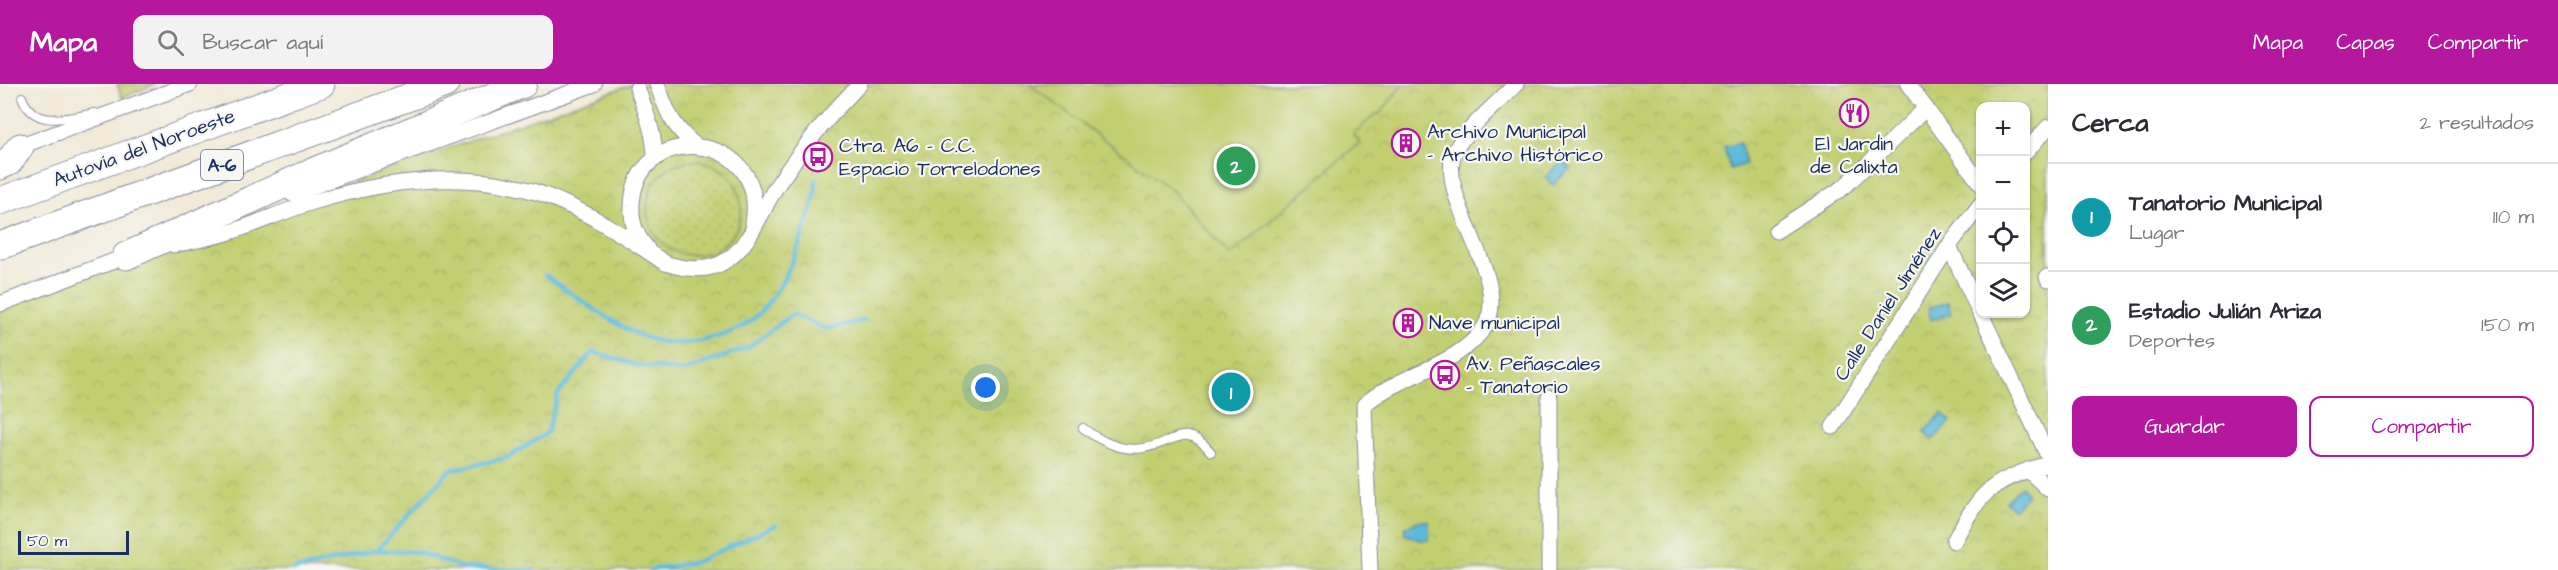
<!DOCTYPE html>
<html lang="es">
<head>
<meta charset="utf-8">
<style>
  body { margin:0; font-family:"Architects Daughter",sans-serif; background:#f2f2f3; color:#2b2b33 }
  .controls { position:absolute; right:18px; top:18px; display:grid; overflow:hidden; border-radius:12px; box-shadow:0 2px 4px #0004 }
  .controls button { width:54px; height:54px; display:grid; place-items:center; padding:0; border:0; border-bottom:2px solid #e1e1e2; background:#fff; color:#2b2b33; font:30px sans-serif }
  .scale { position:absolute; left:18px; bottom:15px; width:111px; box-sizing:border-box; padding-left:6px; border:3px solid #1b2f5e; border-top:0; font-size:16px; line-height:21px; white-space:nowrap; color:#1b2f5e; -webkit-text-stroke:4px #f6f6f2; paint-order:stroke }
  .you { position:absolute; left:986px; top:304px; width:21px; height:21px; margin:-15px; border:4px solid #fff; border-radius:50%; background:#1a73e8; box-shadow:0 0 0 9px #1a73e833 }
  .badge { display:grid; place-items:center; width:39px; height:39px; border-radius:50%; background:#b5179e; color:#fff; font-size:20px; font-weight:700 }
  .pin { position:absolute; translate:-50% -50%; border:3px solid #fff; box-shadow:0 2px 6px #0006 }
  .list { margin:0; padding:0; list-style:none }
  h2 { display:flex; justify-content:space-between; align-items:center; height:78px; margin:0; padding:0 24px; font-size:26px }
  h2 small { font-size:20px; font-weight:400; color:#7c7c81 }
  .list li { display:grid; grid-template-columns:39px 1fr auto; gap:18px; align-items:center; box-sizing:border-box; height:108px; padding:0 24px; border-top:2px solid #e1e1e2 }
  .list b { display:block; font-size:22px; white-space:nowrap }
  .list p { margin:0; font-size:20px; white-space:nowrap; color:#7c7c81 }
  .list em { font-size:20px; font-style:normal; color:#7c7c81 }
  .actions { display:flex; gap:12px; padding:18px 24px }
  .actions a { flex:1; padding:14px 0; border:2px solid #b5179e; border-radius:12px; text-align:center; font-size:21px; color:#b5179e }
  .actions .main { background:#b5179e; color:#fff }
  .icon { flex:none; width:33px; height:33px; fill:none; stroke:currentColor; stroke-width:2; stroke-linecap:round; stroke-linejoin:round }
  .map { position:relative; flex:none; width:2048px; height:486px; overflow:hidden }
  header { display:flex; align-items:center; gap:36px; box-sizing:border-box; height:84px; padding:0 30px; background:#b5179e; color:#fff }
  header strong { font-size:28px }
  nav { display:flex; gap:33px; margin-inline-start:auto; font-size:21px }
  .search { width:420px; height:54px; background:#f2f2f3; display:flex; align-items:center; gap:15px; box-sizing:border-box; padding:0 21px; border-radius:12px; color:#7c7c81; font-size:22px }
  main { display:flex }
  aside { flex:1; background:#fff }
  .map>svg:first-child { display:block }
  .grass { fill:url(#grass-tufts); stroke:#6e7f68; stroke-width:1.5 }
  .park { fill:url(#park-crowns); stroke:#6e7f68; stroke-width:1.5; fill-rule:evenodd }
  .garden { fill:url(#garden-dots); stroke:#6e7f68; stroke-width:1.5 }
  .pitch { fill:#c2cf71; stroke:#6e7f68; stroke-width:1.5 }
  .water { fill:#5abbd9; stroke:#3a759c; stroke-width:1.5 }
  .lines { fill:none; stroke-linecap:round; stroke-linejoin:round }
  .stream { stroke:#5abbd9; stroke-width:4.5 }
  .lane-casing { stroke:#868c9a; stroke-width:10 }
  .street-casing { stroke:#868c9a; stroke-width:17 }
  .highway-casing { stroke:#868c9a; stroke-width:29 }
  .lane { stroke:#fff; stroke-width:8 }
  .street { stroke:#fff; stroke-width:15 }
  .highway { stroke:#fff; stroke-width:27 }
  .labels { text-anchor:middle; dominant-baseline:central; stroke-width:4.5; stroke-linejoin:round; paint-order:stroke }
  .shield { fill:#f6f6f2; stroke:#5d6b8a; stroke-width:1.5 }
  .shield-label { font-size:18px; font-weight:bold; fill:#1b2f5e }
  .poi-label { font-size:20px; fill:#1b2f5e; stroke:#f6f6f2; text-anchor:start }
  .street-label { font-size:20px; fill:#1b2f5e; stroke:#f6f6f2 }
</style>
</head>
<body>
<header>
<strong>Mapa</strong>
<div class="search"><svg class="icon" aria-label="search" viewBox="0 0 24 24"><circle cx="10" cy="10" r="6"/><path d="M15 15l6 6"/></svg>Buscar aquí</div>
<nav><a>Mapa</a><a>Capas</a><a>Compartir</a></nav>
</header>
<main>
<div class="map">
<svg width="2048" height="486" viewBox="0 0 2048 486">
  <defs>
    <pattern id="grass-tufts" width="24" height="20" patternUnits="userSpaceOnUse" patternTransform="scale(1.5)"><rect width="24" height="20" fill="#c2cf71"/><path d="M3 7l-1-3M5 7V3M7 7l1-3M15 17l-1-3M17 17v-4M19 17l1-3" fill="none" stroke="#a6b264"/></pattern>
    <pattern id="park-crowns" width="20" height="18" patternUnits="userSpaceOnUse" patternTransform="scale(1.5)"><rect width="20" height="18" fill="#c2cf71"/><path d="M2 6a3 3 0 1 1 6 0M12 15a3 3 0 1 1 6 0" fill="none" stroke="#a6b264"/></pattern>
    <pattern id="garden-dots" width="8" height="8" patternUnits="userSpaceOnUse" patternTransform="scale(1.5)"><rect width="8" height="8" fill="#c2cf71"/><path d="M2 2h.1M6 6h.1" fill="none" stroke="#a6b264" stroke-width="1.8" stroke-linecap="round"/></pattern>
  </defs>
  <rect width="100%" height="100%" fill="#f6f6f2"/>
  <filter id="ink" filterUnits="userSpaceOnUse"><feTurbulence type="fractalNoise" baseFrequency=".0167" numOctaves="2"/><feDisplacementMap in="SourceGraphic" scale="12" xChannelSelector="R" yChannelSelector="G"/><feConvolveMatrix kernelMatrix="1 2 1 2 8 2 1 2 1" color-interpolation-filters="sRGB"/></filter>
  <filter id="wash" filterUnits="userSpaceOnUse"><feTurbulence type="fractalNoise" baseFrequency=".008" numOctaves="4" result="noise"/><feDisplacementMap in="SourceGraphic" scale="24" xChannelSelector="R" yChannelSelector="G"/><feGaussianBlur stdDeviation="1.35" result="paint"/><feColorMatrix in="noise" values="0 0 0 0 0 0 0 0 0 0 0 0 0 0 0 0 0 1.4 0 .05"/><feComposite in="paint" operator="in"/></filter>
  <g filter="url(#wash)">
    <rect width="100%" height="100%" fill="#f2e9d6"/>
    <polygon class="grass" points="117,0 155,0 122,14"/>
    <path class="park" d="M633 0H2048V486H0V221ZM1980 22H2026V230H1980Z"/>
    <circle class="garden" cx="694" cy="124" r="47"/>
    <polygon class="pitch" points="1029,0 1400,0 1402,1 1380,30 1376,30 1353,50 1360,58 1230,172 1173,107"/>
    <g class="water">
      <polygon points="1740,59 1746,80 1730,85 1724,63"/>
      <polygon points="1563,76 1571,84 1553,101 1545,93"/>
      <polygon points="1948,218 1951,230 1931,236 1928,224"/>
      <polygon points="1942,329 1951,337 1933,356 1924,348"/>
      <polygon points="2021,402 2028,410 2014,425 2006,418"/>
      <polygon points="1420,437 1429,437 1429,456 1420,456 1405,450 1405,443"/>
    </g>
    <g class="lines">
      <g class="stream">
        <path d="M545 191C574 211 618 245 650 255 685 266 741 253 764 224 782 203 793 178 802 152 809 133 816 116 816 95"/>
        <polyline points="377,466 417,468 464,484 534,486"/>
        <polyline points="294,486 377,466 450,386 507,374 547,349 558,310 593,268 636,281 684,287 749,263 793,230 826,245 865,236"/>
        <polyline points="651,486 696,478 776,441"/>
      </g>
    </g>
  </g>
  <g filter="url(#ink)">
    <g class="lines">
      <g class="lane-casing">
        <g id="lane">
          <path d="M22 13C34 46 70 33 95 29"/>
          <path d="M1083 344C1100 357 1121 368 1144 364 1175 359 1186 337 1211 368"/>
        </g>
      </g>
      <g class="street-casing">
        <g id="street">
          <path d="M657 0C667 28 672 42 695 61"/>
          <polyline points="1908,0 1980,99"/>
          <path d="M637 4C646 28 655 50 655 75"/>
          <polyline points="13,65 190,0"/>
          <polyline points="2026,68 2048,43"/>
          <polyline points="292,110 594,0"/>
          <polyline points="1776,147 1844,103 1926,24"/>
          <path d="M174 161C191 157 210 154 227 149 256 140 284 127 313 118 386 96 468 85 542 110 585 126 627 153 665 179 686 186 708 189 727 176 752 159 762 124 778 100 802 64 830 30 860 0"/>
          <polyline points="1949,162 1980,229"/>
          <path d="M647 164C637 153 631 138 632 122 634 36 769 45 753 139"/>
          <polyline points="2047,193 2048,195"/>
          <polyline points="0,220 132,170"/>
          <polyline points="1981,230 2048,372"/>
          <polyline points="1549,313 1549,486"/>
          <polyline points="1833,343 1949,162 1980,121"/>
          <polyline points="2028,386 2048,405"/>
          <path d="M1954 457C1964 439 1975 417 1992 404 2007 392 2030 385 2048 380"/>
          <path d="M1370 486 1364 321C1398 290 1461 282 1485 242 1513 197 1434 112 1455 67 1466 44 1498 19 1516 0"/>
        </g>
      </g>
      <g class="highway-casing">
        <g id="highway">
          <polyline points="0,82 9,78 20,63"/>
          <polyline points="0,117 321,0"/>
          <polyline points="0,162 445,0"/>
          <polyline points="126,172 310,89 523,0"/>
        </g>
      </g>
      <use href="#lane" class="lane"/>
      <use href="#street" class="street"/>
      <use href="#highway" class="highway"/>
    </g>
  </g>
  <defs>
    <g id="restaurant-ring" transform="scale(1.5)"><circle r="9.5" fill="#f6f6f2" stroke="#b5179e" stroke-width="1.5"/><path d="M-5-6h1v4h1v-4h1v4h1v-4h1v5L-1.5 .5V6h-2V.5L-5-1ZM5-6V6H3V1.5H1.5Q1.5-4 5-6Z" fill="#b5179e"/></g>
    <g id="building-ring" transform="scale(1.5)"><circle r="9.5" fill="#f6f6f2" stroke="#b5179e" stroke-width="1.5"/><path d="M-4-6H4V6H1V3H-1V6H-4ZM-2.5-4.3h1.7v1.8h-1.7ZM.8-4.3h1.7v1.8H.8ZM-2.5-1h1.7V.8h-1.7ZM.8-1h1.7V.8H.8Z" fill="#b5179e"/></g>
    <g id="bus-ring" transform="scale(1.5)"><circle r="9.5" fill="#f6f6f2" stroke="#b5179e" stroke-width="1.5"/><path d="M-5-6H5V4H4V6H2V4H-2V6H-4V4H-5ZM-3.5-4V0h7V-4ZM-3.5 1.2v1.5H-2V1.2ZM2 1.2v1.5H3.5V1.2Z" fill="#b5179e"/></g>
  </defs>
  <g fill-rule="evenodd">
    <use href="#restaurant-ring" x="1854" y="29"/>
    <use href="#building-ring" x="1406" y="59"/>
    <use href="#bus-ring" x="818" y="73"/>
    <use href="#building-ring" x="1408" y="239"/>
    <use href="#bus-ring" x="1445" y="291"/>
  </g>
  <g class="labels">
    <rect class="shield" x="201" y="66" width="42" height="30" rx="4.5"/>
    <g class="shield-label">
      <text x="222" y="81">A-6</text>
    </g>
    <g class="poi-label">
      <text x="1427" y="48">Archivo Municipal<tspan x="1427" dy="23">- Archivo Histórico</tspan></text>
      <text x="1854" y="60" text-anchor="middle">El Jardin<tspan x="1854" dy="23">de Calixta</tspan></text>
      <text x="839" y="62">Ctra. A6 - C.C.<tspan x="839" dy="23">Espacio Torrelodones</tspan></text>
      <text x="1429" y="239">Nave municipal</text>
      <text x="1466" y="280">Av. Peñascales<tspan x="1466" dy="23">- Tanatorio</tspan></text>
    </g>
    <g class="street-label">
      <text transform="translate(144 64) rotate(-20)">Autovía del Noroeste</text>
      <text transform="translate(1888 220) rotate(-57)">Calle Daniel Jiménez</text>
    </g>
  </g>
</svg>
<div class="controls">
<button>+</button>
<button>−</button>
<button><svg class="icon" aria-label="locate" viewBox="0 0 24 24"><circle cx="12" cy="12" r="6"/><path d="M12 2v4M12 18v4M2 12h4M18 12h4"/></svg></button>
<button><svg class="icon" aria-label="layers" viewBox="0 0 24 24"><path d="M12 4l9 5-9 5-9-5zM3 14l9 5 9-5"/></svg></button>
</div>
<div class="scale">50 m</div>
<div class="you"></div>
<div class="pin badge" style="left:1231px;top:308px;background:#0f9aa8">1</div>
<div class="pin badge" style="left:1236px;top:82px;background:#2e9e5b">2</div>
</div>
<aside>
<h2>Cerca<small>2 resultados</small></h2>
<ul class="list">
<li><span class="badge" style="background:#0f9aa8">1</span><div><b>Tanatorio Municipal</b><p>Lugar</p></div><em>110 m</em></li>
<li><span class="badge" style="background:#2e9e5b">2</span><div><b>Estadio Julián Ariza</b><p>Deportes</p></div><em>150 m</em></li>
</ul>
<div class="actions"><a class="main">Guardar</a><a>Compartir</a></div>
</aside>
</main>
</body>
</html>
